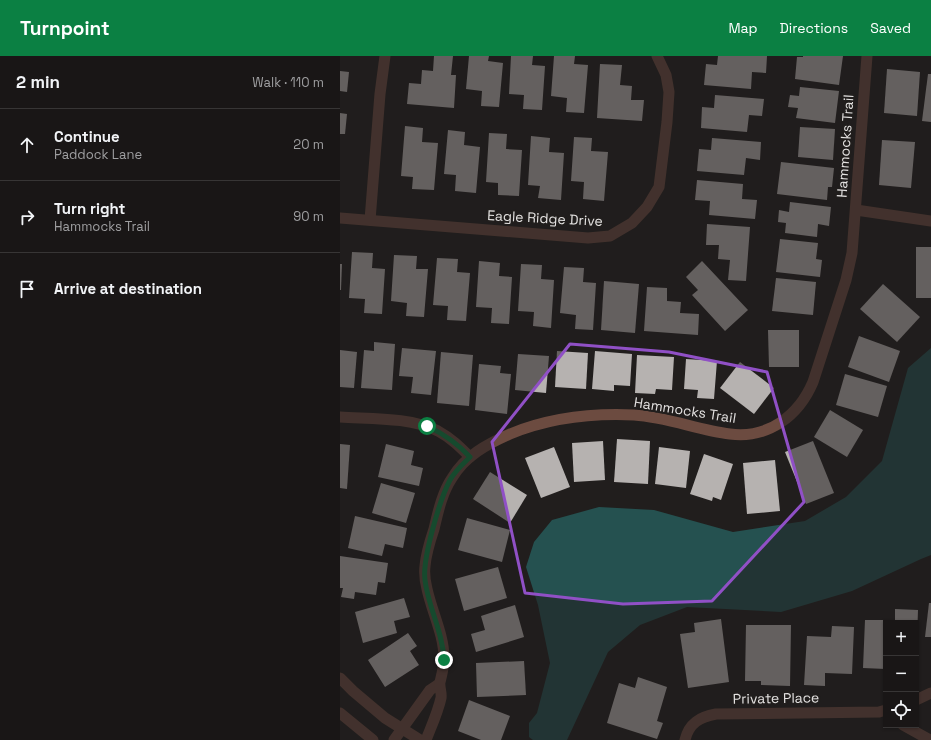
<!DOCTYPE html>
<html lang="en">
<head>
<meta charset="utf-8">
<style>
  body { margin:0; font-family:"Space Grotesk",sans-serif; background:#262323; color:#f1f3f6 }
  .controls { position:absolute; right:12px; bottom:12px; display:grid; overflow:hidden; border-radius:0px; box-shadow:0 1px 3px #0004 }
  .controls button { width:36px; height:36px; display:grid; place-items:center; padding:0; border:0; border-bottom:1px solid #373535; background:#191616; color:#f1f3f6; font:20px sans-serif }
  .stop { position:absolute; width:12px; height:12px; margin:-9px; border:3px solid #0b8043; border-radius:50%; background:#fff }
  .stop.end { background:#0b8043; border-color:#fff; box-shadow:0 1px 4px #0008 }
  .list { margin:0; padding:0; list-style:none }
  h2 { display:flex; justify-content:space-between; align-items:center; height:52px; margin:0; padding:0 16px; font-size:17px }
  h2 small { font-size:13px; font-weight:400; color:#9f9fa1 }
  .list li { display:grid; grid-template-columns:26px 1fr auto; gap:12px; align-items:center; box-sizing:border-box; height:72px; padding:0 16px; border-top:1px solid #373535 }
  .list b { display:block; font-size:15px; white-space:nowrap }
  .list p { margin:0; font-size:13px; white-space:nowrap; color:#9f9fa1 }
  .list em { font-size:13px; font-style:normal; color:#9f9fa1 }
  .icon { flex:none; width:22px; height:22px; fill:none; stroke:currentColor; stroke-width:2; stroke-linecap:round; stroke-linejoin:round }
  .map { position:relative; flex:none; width:591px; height:684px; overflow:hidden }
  header { display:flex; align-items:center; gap:24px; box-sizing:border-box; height:56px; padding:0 20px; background:#0b8043; color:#fff }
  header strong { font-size:19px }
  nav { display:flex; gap:22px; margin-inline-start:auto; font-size:14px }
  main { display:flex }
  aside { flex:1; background:#191616 }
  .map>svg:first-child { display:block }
  .water { fill:#255150 }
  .building { fill:#b6b2b0 }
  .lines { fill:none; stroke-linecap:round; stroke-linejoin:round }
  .minor { stroke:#6c4b40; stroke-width:11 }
  .route { stroke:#0b8043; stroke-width:5 }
  .marked { fill:none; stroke:#9050c6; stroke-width:3; stroke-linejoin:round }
  .labels { text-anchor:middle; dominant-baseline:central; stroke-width:4; stroke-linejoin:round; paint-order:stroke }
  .street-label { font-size:14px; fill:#e4e2e1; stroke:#211e1d }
</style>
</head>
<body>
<header>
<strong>Turnpoint</strong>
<nav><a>Map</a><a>Directions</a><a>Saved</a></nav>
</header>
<main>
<aside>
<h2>2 min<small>Walk · 110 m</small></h2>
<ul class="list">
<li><svg class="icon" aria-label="ahead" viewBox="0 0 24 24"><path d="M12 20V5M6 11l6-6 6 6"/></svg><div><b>Continue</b><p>Paddock Lane</p></div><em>20 m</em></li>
<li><svg class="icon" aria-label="right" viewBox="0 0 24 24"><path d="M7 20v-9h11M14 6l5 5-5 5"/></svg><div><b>Turn right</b><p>Hammocks Trail</p></div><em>90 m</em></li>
<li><svg class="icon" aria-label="arrive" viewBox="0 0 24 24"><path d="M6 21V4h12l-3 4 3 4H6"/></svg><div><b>Arrive at destination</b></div></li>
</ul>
</aside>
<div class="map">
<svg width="591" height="684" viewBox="0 0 591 684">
  <rect width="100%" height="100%" fill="#211e1d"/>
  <polygon class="water" points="591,292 591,499 581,503 512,535 441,556 347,551 300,569 268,596 227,684 193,684 189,681 189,667 197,657 210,607 198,549 186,511 194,486 212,464 259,451 314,454 393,476 465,465 506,441 542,405 568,312"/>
  <g class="building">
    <polygon points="94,0 113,0 111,19 116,19 114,52 67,48 69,27 81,28 82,14 93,15"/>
    <polygon points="129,0 149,0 148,5 163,7 159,51 141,50 142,35 126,33"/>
    <polygon points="171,0 193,0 192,9 205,10 202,54 183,53 184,39 169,38"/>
    <polygon points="214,0 235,0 234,8 248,9 244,57 226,56 227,42 211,40"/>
    <polygon points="378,0 427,0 426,17 412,16 411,33 364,29 366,8 377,9"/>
    <polygon points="463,0 503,0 499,29 455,23 457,1 463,1"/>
    <polygon points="260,8 282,9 280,29 292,30 291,44 304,44 302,65 257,62"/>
    <polygon points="547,13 580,16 577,60 544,57"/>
    <polygon points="0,15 9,16 7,36 0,35"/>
    <polygon points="588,18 591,18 591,66 582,65"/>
    <polygon points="460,31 499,35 495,67 456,62 458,52 448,51 450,39 459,40"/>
    <polygon points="375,39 424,43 422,60 409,59 407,76 361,72 362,51 374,52"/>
    <polygon points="0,57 7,58 5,78 0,78"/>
    <polygon points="65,70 83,72 82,86 98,87 94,134 72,133 73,121 61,120"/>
    <polygon points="460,71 495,73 493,104 458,101"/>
    <polygon points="108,74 125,76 124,89 140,91 136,137 115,135 116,119 104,118"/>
    <polygon points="149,77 167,78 166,93 182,94 179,140 158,139 158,127 146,126"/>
    <polygon points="191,80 210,82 209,96 224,97 221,144 198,142 200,130 188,129"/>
    <polygon points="234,81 252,82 251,95 268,96 264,145 243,143 244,126 231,125"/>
    <polygon points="372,82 421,86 420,104 406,102 404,119 357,115 359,93 371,94"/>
    <polygon points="542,84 575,86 571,132 539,129"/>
    <polygon points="441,106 494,112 492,131 488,131 487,144 437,138"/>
    <polygon points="357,124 403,128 402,143 417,144 415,163 369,159 370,145 355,144"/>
    <polygon points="450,146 491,151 489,170 478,168 477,181 445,177 446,167 438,166 439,154 449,156"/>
    <polygon points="367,168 410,171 406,225 388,224 390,204 378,203 379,189 366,189"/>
    <polygon points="440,183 478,187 476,203 482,204 480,221 436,216"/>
    <rect x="576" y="191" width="15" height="51"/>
    <polygon points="12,196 33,197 32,212 45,213 42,258 24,257 25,243 9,242"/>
    <polygon points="54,199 77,200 76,213 88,213 84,261 66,260 67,247 51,245"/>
    <polygon points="97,202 118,203 117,216 130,217 126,265 107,264 108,250 93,249"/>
    <polygon points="139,205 160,207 159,220 172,221 169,268 151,267 152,252 136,251"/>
    <polygon points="362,205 408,254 385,275 352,239 358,234 346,221"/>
    <polygon points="0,208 2,208 1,234 0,234"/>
    <polygon points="181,208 202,209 201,223 214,224 211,272 193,270 194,256 178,255"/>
    <polygon points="224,211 244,212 243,226 256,227 253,274 235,273 236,259 220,257"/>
    <polygon points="436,222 476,226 473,259 432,255"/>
    <polygon points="264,225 299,228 295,277 261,274"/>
    <polygon points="543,228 580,261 557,286 520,253"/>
    <polygon points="307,231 327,232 327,245 341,246 340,257 359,258 358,279 304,275"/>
    <polygon points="428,274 459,274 459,311 429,311"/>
    <polygon points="519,280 560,295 549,326 508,311"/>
    <polygon points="34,286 55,288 52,334 21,332 24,294 34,295"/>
    <polygon points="62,292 96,295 91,339 71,337 73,321 59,320"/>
    <polygon points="0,294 17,296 14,332 0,331"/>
    <polygon points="217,295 248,297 246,333 215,331"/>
    <polygon points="255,295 292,298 290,330 274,329 274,335 252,333"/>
    <polygon points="101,296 133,299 129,350 97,347"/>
    <polygon points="178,298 209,300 206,337 175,334"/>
    <polygon points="297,299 334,301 332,334 316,333 315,338 295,337"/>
    <polygon points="346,303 377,305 374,343 357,342 358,334 344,333"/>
    <polygon points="400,306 434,332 414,358 380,332"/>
    <polygon points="139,308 161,310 160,317 171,318 167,358 135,354"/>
    <polygon points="505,318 547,330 538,361 496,349"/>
    <polygon points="490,354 523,374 507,401 474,381"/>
    <polygon points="277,383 310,385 308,428 274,426"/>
    <polygon points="263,385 265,424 234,426 232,387"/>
    <polygon points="473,385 494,437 466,448 445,396"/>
    <polygon points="0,388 10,389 7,433 0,432"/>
    <polygon points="46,388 74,395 71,409 83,412 79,430 38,421"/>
    <polygon points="214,391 230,431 201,442 185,402"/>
    <polygon points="319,391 350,395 346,432 315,428"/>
    <polygon points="364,398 393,408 381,444 373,441 372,445 350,438"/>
    <polygon points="435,404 440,455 407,458 403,407"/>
    <polygon points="150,416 187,439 170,467 133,443"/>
    <polygon points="41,427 75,437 66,467 32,457"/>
    <polygon points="15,460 67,472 63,492 45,488 42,500 8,492"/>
    <polygon points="127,462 170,474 162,506 118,494"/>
    <polygon points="0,500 48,507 45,527 38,526 36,539 15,536 14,543 1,541 3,532 0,532"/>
    <polygon points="158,511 167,542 124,555 115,523"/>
    <polygon points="64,542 70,561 54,565 57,577 23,587 15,556"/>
    <polygon points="589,547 591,547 591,581 585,581"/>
    <polygon points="175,549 184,581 136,596 131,578 145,574 141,560"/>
    <polygon points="555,553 578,554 577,583 576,583 576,567 546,567 546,613 523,612 525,564 555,564"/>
    <polygon points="381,563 389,626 348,632 340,578 355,576 354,567"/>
    <polygon points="406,569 451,569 450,630 421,629 421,625 405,625"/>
    <polygon points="492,570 514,571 512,618 485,617 485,630 464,629 467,580 491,581"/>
    <polygon points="68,577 77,590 70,595 79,609 45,631 28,604"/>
    <polygon points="184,605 186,639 137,641 136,607"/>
    <polygon points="298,621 327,631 317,665 323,667 317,683 267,667 279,627 295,632"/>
    <polygon points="129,644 170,660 161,684 141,684 118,675"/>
  </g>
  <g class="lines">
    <g class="minor">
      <polyline points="516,154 591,165"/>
      <polyline points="0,162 248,182 270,180 292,167 307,151 319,131 327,66 329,36 326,19 317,0"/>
      <polyline points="30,164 40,38 45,0"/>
      <path d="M0 361C31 363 70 361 98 375 111 382 120 391 130 401"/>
      <polyline points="0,622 13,635 45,662 80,684"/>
      <polyline points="576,644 591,637"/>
      <polyline points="0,657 33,684"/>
      <polyline points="563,669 590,684"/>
      <polyline points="54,684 90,634 99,628"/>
      <path d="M86 684C91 671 98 656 101 642 102 637 99 631 100 626 102 618 104 611 104 602 104 579 92 556 87 533 85 525 84 518 85 510 86 497 90 485 94 473 98 456 102 437 112 422 125 400 147 388 170 378 209 362 252 357 294 359 327 361 358 374 390 378 429 383 459 359 473 326L506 224 512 197 527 0"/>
      <path d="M345 684C349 667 360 661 376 658L539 656 546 654"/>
    </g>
  </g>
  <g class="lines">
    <path class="route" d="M87 370C104 378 117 387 130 401 123 408 115 415 110 424 100 443 82 503 85 524 88 551 103 576 104 604"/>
  </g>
  <path d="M0 0H591V684H0ZM230 288 329 296 427 316 464 446 372 545 283 548 185 537 152 386Z" fill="#211e1d" fill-opacity=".55" fill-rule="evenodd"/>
  <path class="marked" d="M230 288 329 296 427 316 464 446 372 545 283 548 185 537 152 386Z"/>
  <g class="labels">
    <g class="street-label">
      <text transform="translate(505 90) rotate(-86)">Hammocks Trail</text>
      <text transform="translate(205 162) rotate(3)">Eagle Ridge Drive</text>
      <text transform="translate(345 354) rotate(9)">Hammocks Trail</text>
      <text transform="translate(436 642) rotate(-1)">Private Place</text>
    </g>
  </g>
</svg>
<div class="controls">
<button>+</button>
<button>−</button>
<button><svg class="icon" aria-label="locate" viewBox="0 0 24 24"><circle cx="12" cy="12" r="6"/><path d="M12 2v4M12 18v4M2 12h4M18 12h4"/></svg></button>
</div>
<div class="stop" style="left:87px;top:370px"></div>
<div class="stop end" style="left:104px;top:604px"></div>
</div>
</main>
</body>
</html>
